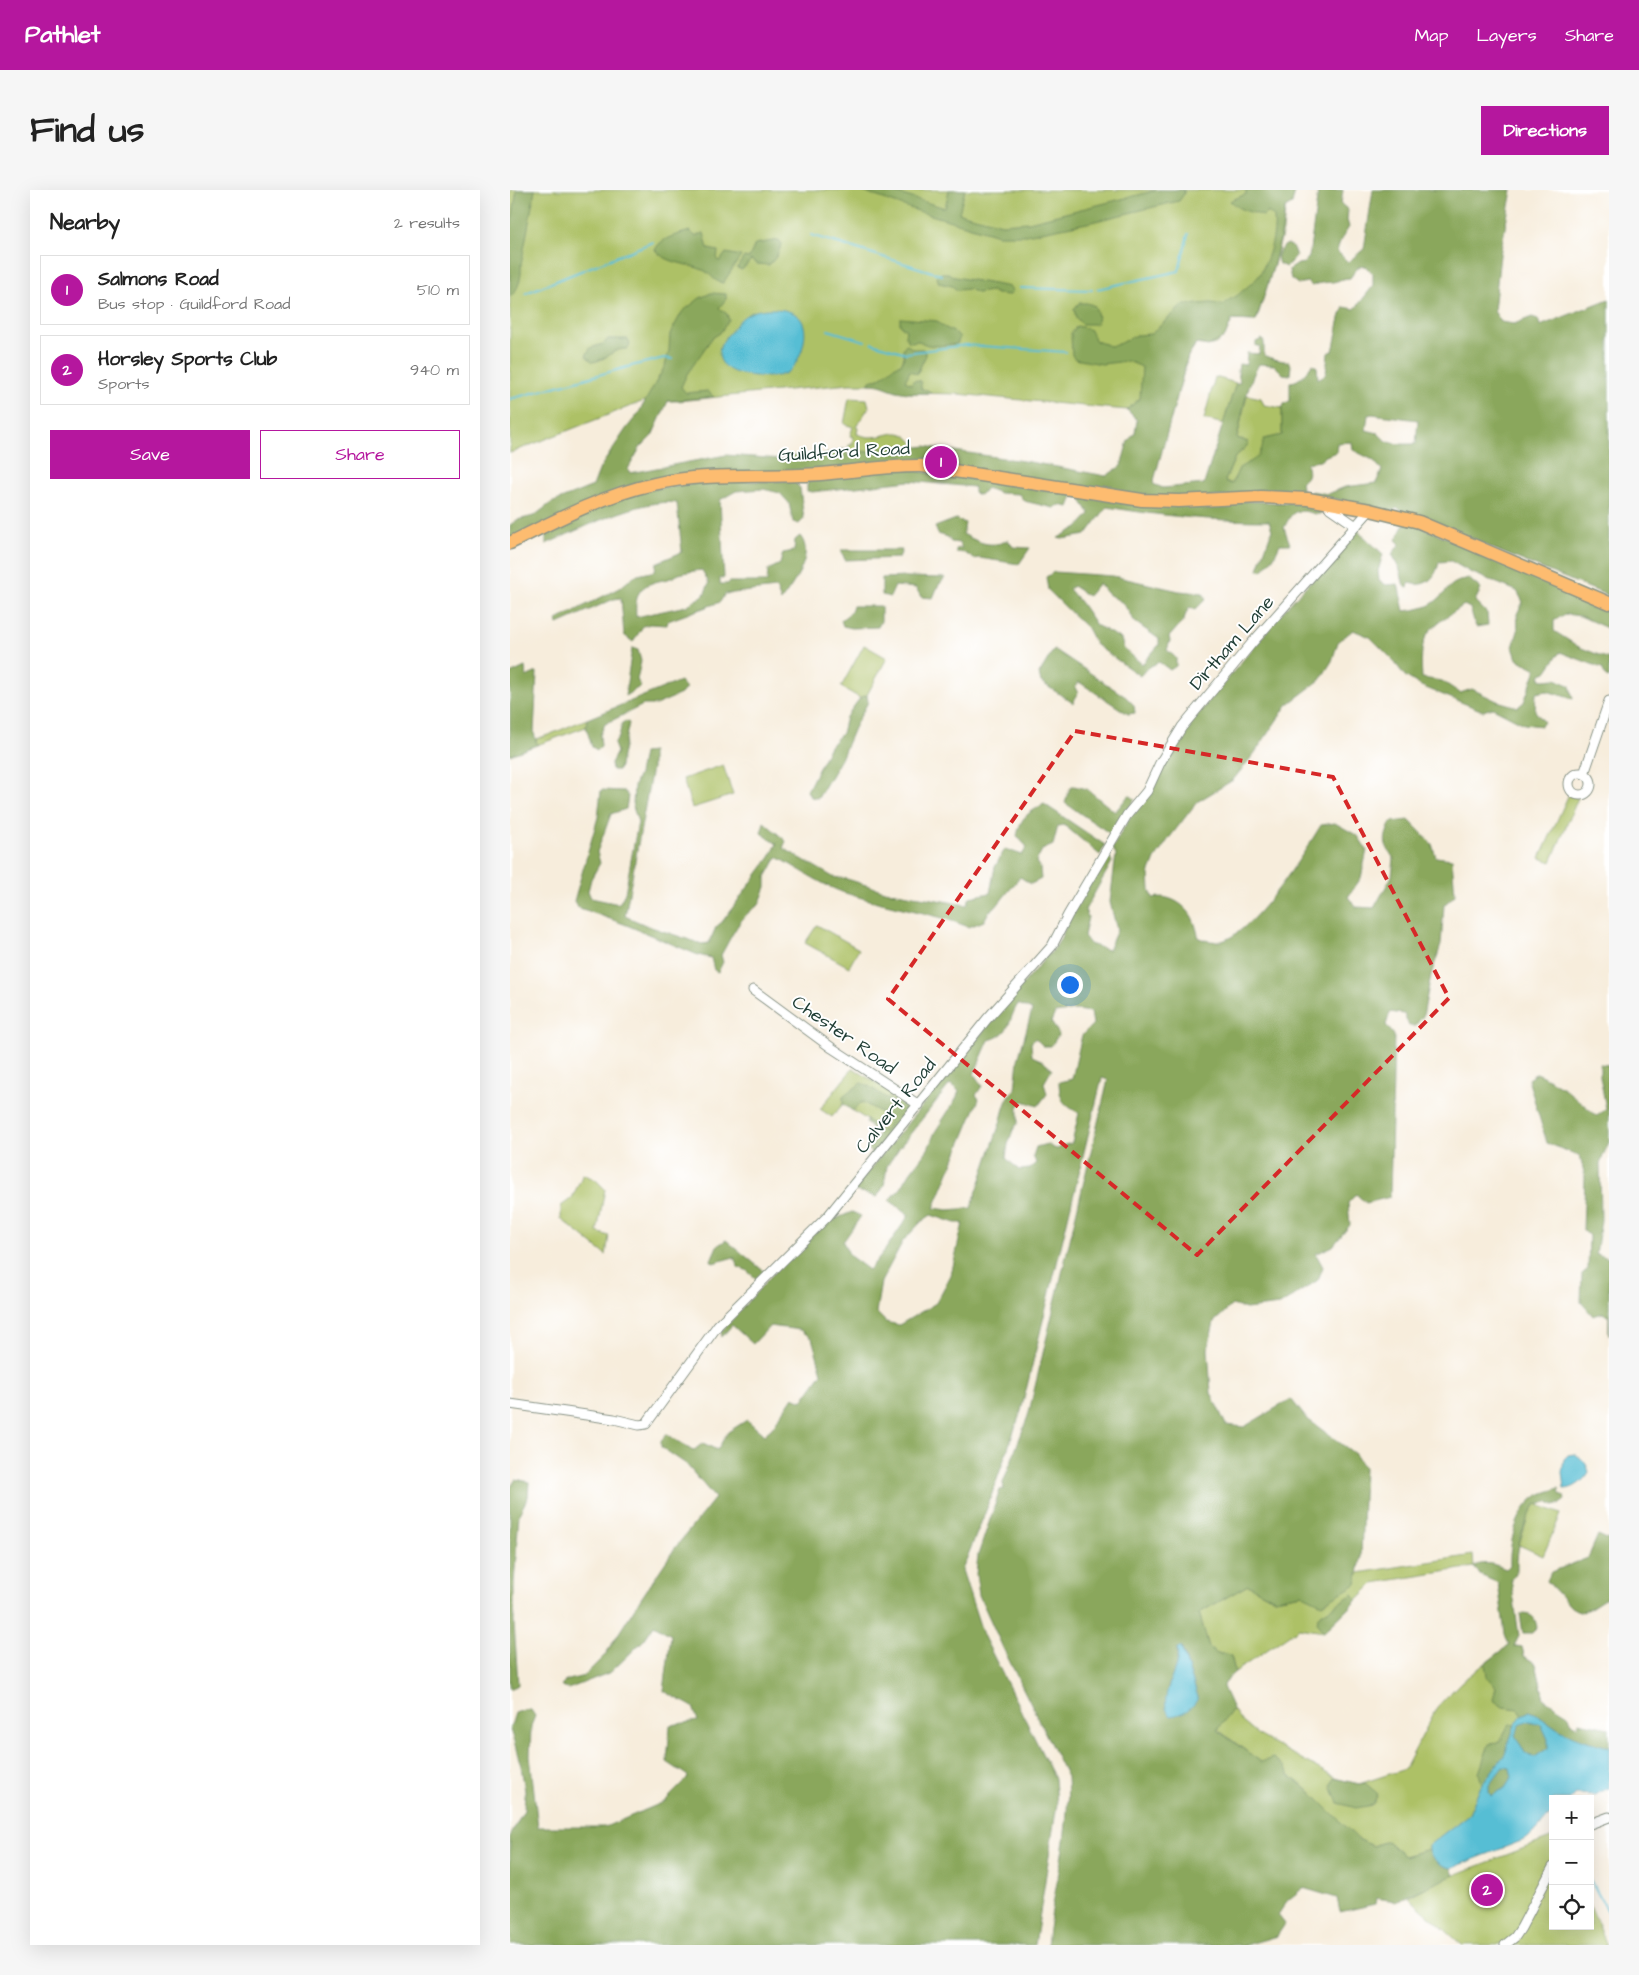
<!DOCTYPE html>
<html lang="en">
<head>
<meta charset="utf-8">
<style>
  body { margin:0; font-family:"Architects Daughter",sans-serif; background:#f6f6f6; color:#222 }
  .controls { position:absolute; right:15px; bottom:15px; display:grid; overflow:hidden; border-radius:0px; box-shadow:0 5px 20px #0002 }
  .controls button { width:45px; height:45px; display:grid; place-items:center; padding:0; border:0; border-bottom:1px solid #e0e0e0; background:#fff; color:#222; font:25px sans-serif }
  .you { position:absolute; left:559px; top:794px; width:18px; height:18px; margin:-12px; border:4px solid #fff; border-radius:50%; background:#1a73e8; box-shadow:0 0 0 8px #1a73e833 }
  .badge { display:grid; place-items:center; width:32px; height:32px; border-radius:50%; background:#b5179e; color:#fff; font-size:16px; font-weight:700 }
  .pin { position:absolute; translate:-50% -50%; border:2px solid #fff; box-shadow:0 1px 5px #0006 }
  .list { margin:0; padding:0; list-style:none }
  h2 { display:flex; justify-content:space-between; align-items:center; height:65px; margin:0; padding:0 20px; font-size:21px }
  h2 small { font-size:16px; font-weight:400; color:#767676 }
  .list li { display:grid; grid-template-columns:32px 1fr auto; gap:15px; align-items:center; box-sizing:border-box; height:70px; margin:0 10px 10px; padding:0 10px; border:1px solid #e0e0e0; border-radius:0px }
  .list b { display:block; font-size:19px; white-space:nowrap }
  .list p { margin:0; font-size:16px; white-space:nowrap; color:#767676 }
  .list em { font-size:16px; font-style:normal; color:#767676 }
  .actions { display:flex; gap:10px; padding:15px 20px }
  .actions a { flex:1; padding:11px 0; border:1px solid #b5179e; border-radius:0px; text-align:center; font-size:18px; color:#b5179e }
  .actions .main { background:#b5179e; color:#fff }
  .icon { flex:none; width:28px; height:28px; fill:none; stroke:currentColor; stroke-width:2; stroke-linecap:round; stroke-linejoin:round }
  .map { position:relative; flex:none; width:1099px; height:1755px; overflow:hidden; border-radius:0px }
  header { display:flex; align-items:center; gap:30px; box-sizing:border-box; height:70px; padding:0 25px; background:#b5179e; color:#fff }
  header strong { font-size:24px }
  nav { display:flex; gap:28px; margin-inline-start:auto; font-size:18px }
  .intro { display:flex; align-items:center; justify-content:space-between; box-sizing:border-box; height:120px; padding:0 30px }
  h1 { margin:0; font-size:35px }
  .button { padding:12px 22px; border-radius:0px; background:#b5179e; color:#fff; font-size:18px; font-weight:700 }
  main { display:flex; gap:30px; padding:0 30px }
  aside { flex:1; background:#fff; border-radius:0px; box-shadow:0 5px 20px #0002 }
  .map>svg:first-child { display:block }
  .green { fill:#adc166; stroke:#667f4d }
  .forest { fill:#8aa75b; stroke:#547248; fill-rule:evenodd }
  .water { fill:#56bed4; stroke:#3a7e84; fill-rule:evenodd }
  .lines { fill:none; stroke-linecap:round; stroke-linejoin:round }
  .stream { stroke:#56bed4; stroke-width:2 }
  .street-casing { stroke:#8b9588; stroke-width:11 }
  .primary-casing { stroke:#8b9588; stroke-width:15 }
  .street { stroke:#fff; stroke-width:9 }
  .primary { stroke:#fdbc6f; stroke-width:12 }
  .marked { fill:none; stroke:#d62828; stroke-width:4; stroke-dasharray:10 6; stroke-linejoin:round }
  .labels { text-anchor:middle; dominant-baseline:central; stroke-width:4; stroke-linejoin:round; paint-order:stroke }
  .street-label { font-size:19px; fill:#1f3d34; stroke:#fff }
</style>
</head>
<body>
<header>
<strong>Pathlet</strong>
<nav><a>Map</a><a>Layers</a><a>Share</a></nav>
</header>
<div class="intro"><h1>Find us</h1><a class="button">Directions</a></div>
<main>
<aside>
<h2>Nearby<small>2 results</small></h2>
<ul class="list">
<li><span class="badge">1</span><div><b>Salmons Road</b><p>Bus stop · Guildford Road</p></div><em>510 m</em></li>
<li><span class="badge">2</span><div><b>Horsley Sports Club</b><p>Sports</p></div><em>940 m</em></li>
</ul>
<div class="actions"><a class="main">Save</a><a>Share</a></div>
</aside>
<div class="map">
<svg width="1099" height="1755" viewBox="0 0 1099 1755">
  <rect width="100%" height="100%" fill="#fff"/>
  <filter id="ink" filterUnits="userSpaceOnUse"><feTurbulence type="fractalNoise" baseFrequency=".02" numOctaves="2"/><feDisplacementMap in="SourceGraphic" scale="10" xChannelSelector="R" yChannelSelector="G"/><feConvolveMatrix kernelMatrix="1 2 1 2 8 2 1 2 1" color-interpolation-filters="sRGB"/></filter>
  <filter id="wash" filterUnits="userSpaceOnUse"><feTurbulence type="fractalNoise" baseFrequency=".0096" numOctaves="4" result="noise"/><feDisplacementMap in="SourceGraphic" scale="20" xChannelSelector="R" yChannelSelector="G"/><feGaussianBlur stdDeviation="1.12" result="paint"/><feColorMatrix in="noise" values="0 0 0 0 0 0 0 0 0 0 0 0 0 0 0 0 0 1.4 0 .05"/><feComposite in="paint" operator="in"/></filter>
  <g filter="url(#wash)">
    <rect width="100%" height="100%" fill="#f7eddc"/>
    <g class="green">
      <path d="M0 0H777L773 41 764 75 746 131 722 130C713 150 709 159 686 154L678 166 661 229 617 220 448 204 399 203 369 194H339L168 211H134L0 263Z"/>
      <polygon points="705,187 726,193 714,234 694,229"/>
      <polygon points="737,205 751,208 754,215 772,218 772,245 746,270 738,273 724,288 722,294 715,291 725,267 738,255 738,252 727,248"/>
      <path d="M339 208 357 209 359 217 346 237 348 238 347 244C351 245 356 247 359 247 383 247 389 233 407 257L400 258 392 255 361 262 338 260 339 255H342L343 247 340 246 343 237 334 234Z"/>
      <polygon points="354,455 377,468 357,505 350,508 331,497"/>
      <path d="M77 529 76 537 27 555 26 549C44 544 60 535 77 529Z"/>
      <polygon points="213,575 223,605 182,618 173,589"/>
      <polygon points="1059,604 1068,608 1041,672 1030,668"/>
      <polygon points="307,735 349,759 339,777 295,753"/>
      <polygon points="343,878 398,913 399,921 381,946 333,914 322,927 310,919"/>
      <polygon points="73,984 86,990 95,999 87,1042 99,1046 96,1065 51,1029 51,1016 62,1008"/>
      <polygon points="1026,1314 1051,1324 1033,1366 1009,1355 1019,1324"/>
      <polygon points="963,1365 964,1377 864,1393 814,1442 789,1438 725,1482 721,1466 717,1464 707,1464 699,1457 689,1423 738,1395 765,1409 846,1394 848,1383"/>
      <polygon points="999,1455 1012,1457 1014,1466 1026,1474 1034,1509 971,1596 959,1624 919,1655 919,1659 894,1666 877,1651 863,1656 848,1649 803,1604 780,1586 776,1578 751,1572 707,1539 723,1519 730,1530 747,1544 827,1589 849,1594 895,1579 927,1517 951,1492"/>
      <polygon points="1043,1647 1043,1736 1080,1736 1080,1715 1097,1755 952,1755 898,1707 924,1693"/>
    </g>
    <g class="forest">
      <path d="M7 0H25L11 75C12 87 9 99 0 107V42Z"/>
      <polygon points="348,0 376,0 435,18 439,0 455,0 449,23 492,34 519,32 648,0 674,0 674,4 669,11 577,33 516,45 488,45 411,22"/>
      <path d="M736 0H833L831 14 838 20 837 30 839 37 831 50 827 61 838 72 854 59 863 0H1002L990 65 984 121 991 132 1004 134 1022 127 1028 129 1030 136 1099 109V406L896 323 887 318 883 321 802 304 801 301 818 304 835 297 866 293 872 280 863 270 843 260 842 252 827 253 826 262 816 266 810 271 796 273C798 282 800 286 791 292L793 305 640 308 448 277 144 291 0 349V335L7 330 24 326 41 313 83 296 90 278 116 239 128 224 155 176 159 161 160 144 172 122 190 108 201 103 216 104V109L209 118 217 124 219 130 210 143 202 148 177 184 171 197 176 203 198 201 204 207 158 211 142 246 130 258 118 279 120 283 216 265 271 269 286 265 311 266 332 259 338 260 337 265 347 266V261L361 262 366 258 392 255 400 258 416 256 431 259 520 272 596 286 611 276 618 251 625 243 627 230 617 220 630 208 632 177 618 171 592 174 565 169 562 165 561 143 567 136 579 139 586 151 600 156 606 155 627 145 641 144 673 115 701 113 714 115C720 107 724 109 729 104 735 98 746 91 750 84 759 67 766 46 764 27L758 22 753 26C738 20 733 23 720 11L736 4ZM785 1 808 2 799 67 794 73 788 74 779 80 781 89 788 94 797 92 802 96C810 92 815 93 823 92 829 91 833 88 840 88L848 77 855 76 863 84V96L845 119 834 117C828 130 827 146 823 161L818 163 816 184 808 189 807 177 803 174C796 182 790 192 780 192V211L775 213 772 218V245L754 249C750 270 746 268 729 278L722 294 715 291 725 267 738 255V252L727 248C733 223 736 195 749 174L764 175 773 184 780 185 781 175 779 172 764 169 754 165V152L752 149 746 152V156H750L749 164 737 163 736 175 729 174 728 181 730 193H726L694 294 653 298 643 294 678 166 686 153 698 156 715 147 722 130 746 131C758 94 771 57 775 18L782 14ZM862 224 908 230 906 254C889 254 878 256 868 243L856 240 858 225Z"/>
      <path d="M180 41 185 46 194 43 198 59 208 61 207 70 210 71 216 63 231 66 213 93C202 91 202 84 193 80 177 73 157 74 145 60 151 47 168 45 180 41Z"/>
      <polygon points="269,50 272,54 266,67 259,75 247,74 241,70 232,80 227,78 234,67 239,68 245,54"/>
      <path d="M778 54 783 58 786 66 776 77 769 74C765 66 770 57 778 54Z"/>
      <polygon points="431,83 438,83 445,87 500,97 503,102 500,105 487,104 481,101 467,103 459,99 447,100 442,96 429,93 427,87"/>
      <polygon points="569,113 577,113 585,116 588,127 586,134 572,134 566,128 564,119"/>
      <path d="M390 128 427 131C433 139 442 139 450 147L447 154C433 155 421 159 409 151L399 152 395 145 396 140 390 135Z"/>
      <path d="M98 149H118L120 154 118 159C102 158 99 169 83 172L76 166 80 158 93 154Z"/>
      <path d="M396 154 403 159H413L416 165 407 184 400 181 395 191 401 194 404 190 411 191V199L418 200 421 203C409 203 398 204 387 201 376 198 372 194 359 194L360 191C377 188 380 176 391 174L394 167 393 158Z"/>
      <polygon points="386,278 564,304 559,317 549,315 544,318 514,311 509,304 490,303 476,298 470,305 464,303 464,297 399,291 302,302 297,301 297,295 299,288"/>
      <path d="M212 291H284L290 298 294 329 289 334 283 332 279 313 270 303 253 299 226 301 210 310 214 388H210V394H217L220 392H257L258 380 270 374 273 363 284 361 285 350 290 346C306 365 282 395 271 411L266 398 215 404 210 412 158 431 157 435 140 434 133 436 123 452 114 445 111 408 104 409 48 434 47 430 111 397 124 386 145 381 146 373 172 362 167 313C132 307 69 340 36 354V342C68 328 99 312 132 302 157 295 185 294 212 291ZM192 380 199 393 194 405 176 416 126 427C124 398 133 394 158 389 162 388 165 386 169 384 176 382 185 381 192 380Z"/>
      <path d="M575 305 805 314 813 318 810 324C805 325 803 323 798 322 783 318 780 326 774 338L780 354H770L764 367 752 381 748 379 762 340 759 331C704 331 650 326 597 317L576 345 552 349 548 348 568 337 580 324 571 310Z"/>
      <path d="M446 329 455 333 453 344C468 352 481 359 498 350L503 357 520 358 509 374 469 368 464 369 455 363 446 362V359L452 358 449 353 441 352 438 347 428 344 425 337Z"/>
      <path d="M902 333 1099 416V439L1070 426 1055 424 1044 431V441L1069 457 1099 469V488L1096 487 1092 478 1050 462 1036 482 1031 484 1030 489 1034 490 1046 489 1060 496 1063 509 1037 501 1026 503 1025 521 1034 532 1031 536 1014 534 983 518 973 521 911 496 895 486 882 469 860 447 843 440 828 452 822 471 810 490 777 515 744 564 723 590 687 612 660 647 645 669 639 684 640 700 643 708C658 704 676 714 683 729 686 735 687 742 689 748 697 751 707 753 715 750 747 737 793 665 811 635L825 633 848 646 857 660 851 688 838 707 846 717 864 718 882 686 884 669C873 652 873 651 881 632L899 630 922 654 926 667 942 669 945 705 934 715 931 755 921 785 913 826 905 836H899L894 824 880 822 876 835 884 845 880 1007 856 1013 846 1004 838 1013 840 1035 823 1056 806 1064 813 1077 808 1090 770 1115 736 1119 722 1115 704 1132 698 1159 701 1203 716 1235 734 1237 781 1209 796 1228 845 1264 854 1278 851 1369 846 1394 812 1414 791 1404 765 1409 738 1395 689 1423 699 1457 707 1464H717L721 1466 725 1482 719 1487 713 1497 723 1519 707 1540 751 1572 763 1568 776 1578 780 1586 803 1604 848 1649 863 1656 877 1651 894 1666 919 1659C923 1670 929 1675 941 1678L944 1685 886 1711 866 1708 865 1714 830 1722 827 1708 793 1698 777 1711 768 1725 775 1734 767 1746 736 1755H537C543 1699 561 1644 557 1587L493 1458 469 1405 466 1384 468 1365 490 1300 494 1299 493 1293 518 1226 598 890 592 888 511 1221 477 1318 452 1380 473 1445 545 1589 547 1614 525 1755H0V1647L14 1620 15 1601 11 1576 0 1539 5 1523 14 1520H21L25 1526 21 1536 20 1566 28 1637H95L154 1612 177 1589 178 1586 157 1572 160 1535 188 1531 183 1517 154 1501 161 1445 144 1435 134 1450 101 1482 58 1499 51 1495 55 1491 74 1486 95 1465 126 1416 165 1358 205 1308 176 1274 151 1257V1251L156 1244 183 1261 193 1253 207 1260 218 1242 237 1230 254 1245 262 1238 283 1207 292 1211 312 1183 302 1148 290 1140 260 1136 243 1154 222 1135 212 1147 211 1142 260 1087 313 1034 342 1022 351 1026 333 1052 340 1066 359 1080 375 1060 399 1025 379 1010 391 998 400 983 418 959 425 942 446 909 449 901 440 894 389 958 377 976 374 996 367 1007 343 1000C407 922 470 843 536 767 551 755 553 740 561 724 571 704 584 685 596 667L599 665 602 672 575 720 578 727 574 746 580 754 598 760 607 740 600 712 606 664 602 658 629 612 634 607 640 605 663 558 676 539 776 418 847 340 873 364 868 381 869 390 876 395 888 394 894 421C904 420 919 418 927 410 942 397 936 395 958 388L971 399 965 411 977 423 978 435 966 437 960 418 954 415C917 440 909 441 912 488L932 491 950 503 962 499 987 511 1008 517 1014 512 1026 479 1007 469 1003 457 1008 441 1007 424 1013 412 1007 401 960 382 941 371 929 372C926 388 916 398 899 393L898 398 894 396 889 377 882 364 890 354 886 350 894 334ZM508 814 522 820 508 870 505 899C495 908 494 920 490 933 480 962 471 990 461 1018L438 1020 424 1018 469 909 466 905 472 896 464 884 479 850C502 844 497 831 508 814ZM566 820 581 822 583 834 572 845 562 889 549 892C550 911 553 914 569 923L562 953 551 956 548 959 543 958 537 954 526 957 523 966 526 973 519 979 509 980 496 968 498 954 503 940 508 933V917L513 911 528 916 537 904 534 893 542 879 531 870 522 866 521 853 525 848 533 856H541L549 844 541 832 545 823ZM421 1025 445 1033H453L441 1085 426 1113 389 1135 376 1132 366 1122 371 1092 393 1051 411 1032ZM672 1458 688 1507 656 1519 658 1497 667 1473V1459Z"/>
      <polygon points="331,360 392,360 389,368 335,370"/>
      <path d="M544 382 603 386 669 401 693 403 696 409 685 420 680 417 676 423 674 430 659 447 660 451 657 460 666 468V476L660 480 649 472 637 478 630 486 586 455 577 438 538 400 536 387ZM589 393 598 404 613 413 625 432 649 449V455L632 474 614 459 611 449 586 435 571 413 559 399 563 396 578 406Z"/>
      <polygon points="398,387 435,388 428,396 423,408 411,407 406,398 385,396 380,407 372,405 372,388"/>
      <polygon points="343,416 371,416 371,431 368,437 342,438 333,436 331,430 340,423"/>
      <polygon points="122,458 128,460 131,471 127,490 131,496 115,506"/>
      <polygon points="544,459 616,507 624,515 625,523 618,524 569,492 565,497 568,503 563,513 531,492 529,484"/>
      <polygon points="15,477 16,487 27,482 24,543 27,555 0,565 0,484"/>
      <polygon points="170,491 176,498 171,504 146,515 133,515 95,534 90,545 91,556 87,560 82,557 76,537 77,529"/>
      <polygon points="357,505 358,512 344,538 331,569 308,608 301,607 297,601 320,556 332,543 336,527 350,508"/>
      <polygon points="116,531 119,533 109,580 102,580 101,573 107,562 104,554 109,547 112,533"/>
      <path d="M142 562V578L115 726 138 736 192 754 199 753 206 737 212 732 260 667 267 654 251 643 254 632 276 651 273 658 323 687 337 689 375 701 457 715 460 707 480 703 485 677 495 659 512 665 517 657 507 646C511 626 517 624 534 614L595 655 590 665 554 635 548 636 543 655 532 660 526 672 530 678 531 689 521 694 510 687 485 718 479 721 474 731 459 737C418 721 374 716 332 702 310 694 288 678 267 667L256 687V697L249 715C230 725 221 748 211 765L213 772 208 782 204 780 201 768 188 765 114 734 67 717 64 711 88 627 91 600 114 601 118 606 116 619 101 624 87 662 90 673 81 689 78 701 81 708 109 714 115 703 128 632 123 617 124 596 129 584 133 563Z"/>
      <polygon points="564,596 577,599 605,622 619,605 625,609 602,645 555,613 560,598"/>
      <polygon points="1090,874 1099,875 1099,952 1090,973 1091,1030 1086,1064 1099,1068 1099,1145 1099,1127 1093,1123 1083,1126 1071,1112 1072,1084 1078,1079 1079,1046 1073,1040 1075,987 1070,966 1037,953 1018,889 1027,883 1054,898 1087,926 1096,919 1090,886"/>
      <path d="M351 893C371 900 373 913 398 913L399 921 367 963H361L358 958 369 944 356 933 357 930 374 941 379 932 370 922 352 912 343 921 333 914V907Z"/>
      <polygon points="216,1050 256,1083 249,1091 236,1080 228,1077 224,1067 203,1073 201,1070 207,1056"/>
      <polygon points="6,1289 19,1292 18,1307 9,1324 4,1393 4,1433 8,1495 0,1499 0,1298"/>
      <path d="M1049 1298 1050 1304 1054 1306 1055 1310 1051 1313 1044 1315 1038 1311 1029 1315 1026 1314C1013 1333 1006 1357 1007 1381L1001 1389 1009 1446 1004 1456 1012 1457 1014 1466 1026 1474 1034 1509 1058 1524 1062 1534 1067 1536 1069 1532 1099 1538V1557C1082 1553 1066 1548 1050 1540 1039 1534 1032 1525 1020 1521L1012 1525 1008 1519 993 1517 983 1510 986 1497 977 1487 975 1474 999 1455 995 1444 988 1393 970 1385 964 1376C976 1371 984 1374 996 1379L1000 1375C999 1353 1006 1324 1023 1309 1030 1303 1041 1301 1049 1298Z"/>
      <polygon points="1088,1345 1099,1350 1099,1406 1082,1417 1070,1422 1061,1417 1037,1391 1041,1382 1078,1368"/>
      <polygon points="843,1404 847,1410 814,1442 807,1434 808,1426"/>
      <path d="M1010 1424C1022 1424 1025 1426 1027 1438L1022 1443H1013Z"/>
      <polygon points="1019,1531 1031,1534 1038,1549 1038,1558 1025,1567 1015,1563 1005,1545 1010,1535"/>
      <polygon points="999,1534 1005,1535 995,1564 972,1595 969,1583 979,1554 989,1553"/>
      <polygon points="993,1577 1000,1578 1002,1587 995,1598 981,1606 979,1602 979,1595"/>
      <polygon points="824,1588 849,1594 855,1593 868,1604 863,1615 846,1618 828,1613 821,1596"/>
    </g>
    <g class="water">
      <path d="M257 119C288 118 301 129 292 160 288 170 284 179 274 184 263 189 244 186 232 184 218 182 204 171 211 155 213 150 218 145 222 140 226 135 230 129 235 126 242 121 249 120 257 119Z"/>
      <path d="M1065 1264C1073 1269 1077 1274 1079 1282 1074 1291 1064 1299 1054 1299L1052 1282 1054 1269 1058 1265Z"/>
      <path d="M671 1457 688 1507C685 1518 671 1525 661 1526 647 1515 664 1485 667 1472 668 1468 668 1463 667 1459Z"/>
      <path d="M1020 1521C1031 1525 1039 1534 1050 1540 1066 1548 1082 1553 1099 1557V1598L1084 1605 1065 1604 1060 1609H1043V1624L1034 1631 1028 1639 1014 1650 941 1678C929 1675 918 1668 919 1655L959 1624 971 1596 995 1564 1005 1535 1012 1525ZM1019 1531 1031 1534 1038 1549V1558L1025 1567 1015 1563 1005 1545 1010 1535ZM993 1577 1000 1578 1002 1587 995 1598 981 1606 979 1602V1595Z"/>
    </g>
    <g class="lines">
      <g class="stream">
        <polyline points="301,45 432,85"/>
        <polyline points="510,98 582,100"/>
        <polyline points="587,99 669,81 678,44"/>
        <polyline points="16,103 143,52"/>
        <polyline points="318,140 355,151"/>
        <polyline points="362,153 396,163 456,155 556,162"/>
        <polyline points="0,209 125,175 154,168 162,169"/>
        <polyline points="1080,1690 1099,1723"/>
      </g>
    </g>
  </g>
  <g filter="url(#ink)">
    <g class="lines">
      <g class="street-casing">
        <g id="street">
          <polyline points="816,312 820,318 846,336"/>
          <circle cx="1070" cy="594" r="11"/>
          <polyline points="1074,584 1099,511"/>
          <polyline points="243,800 322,858 409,915"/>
          <polyline points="0,1214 104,1229 129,1235 136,1234 208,1135 318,1026 477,829 542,756 558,725 617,625 637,601 650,573 672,537 742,453 860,320"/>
          <polyline points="1080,1634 1099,1627"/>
          <polyline points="995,1755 1005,1747 1011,1738 1043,1677"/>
        </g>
      </g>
      <g class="primary-casing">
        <path id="primary" d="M0 353C46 330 94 305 144 294 192 283 242 287 291 285 332 284 372 275 412 276L632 310 669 311 751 307 798 309 860 320 909 332 1099 413"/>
      </g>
      <use href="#street" class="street"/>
      <use href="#primary" class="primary"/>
    </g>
  </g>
  <path class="marked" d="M565 541 823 587 939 808 687 1065 378 809Z"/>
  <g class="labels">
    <g class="street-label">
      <text transform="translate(334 262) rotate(-3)">Guildford Road</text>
      <text transform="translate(722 453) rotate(-49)">Dirtham Lane</text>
      <text transform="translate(334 845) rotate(35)">Chester Road</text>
      <text transform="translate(386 916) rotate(-51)">Calvert Road</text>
    </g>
  </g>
</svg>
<div class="controls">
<button>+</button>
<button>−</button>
<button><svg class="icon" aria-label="locate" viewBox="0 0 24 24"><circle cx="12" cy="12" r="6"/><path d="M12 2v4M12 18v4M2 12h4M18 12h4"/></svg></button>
</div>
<div class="you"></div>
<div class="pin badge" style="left:431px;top:272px">1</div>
<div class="pin badge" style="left:977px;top:1700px">2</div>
</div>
</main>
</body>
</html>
